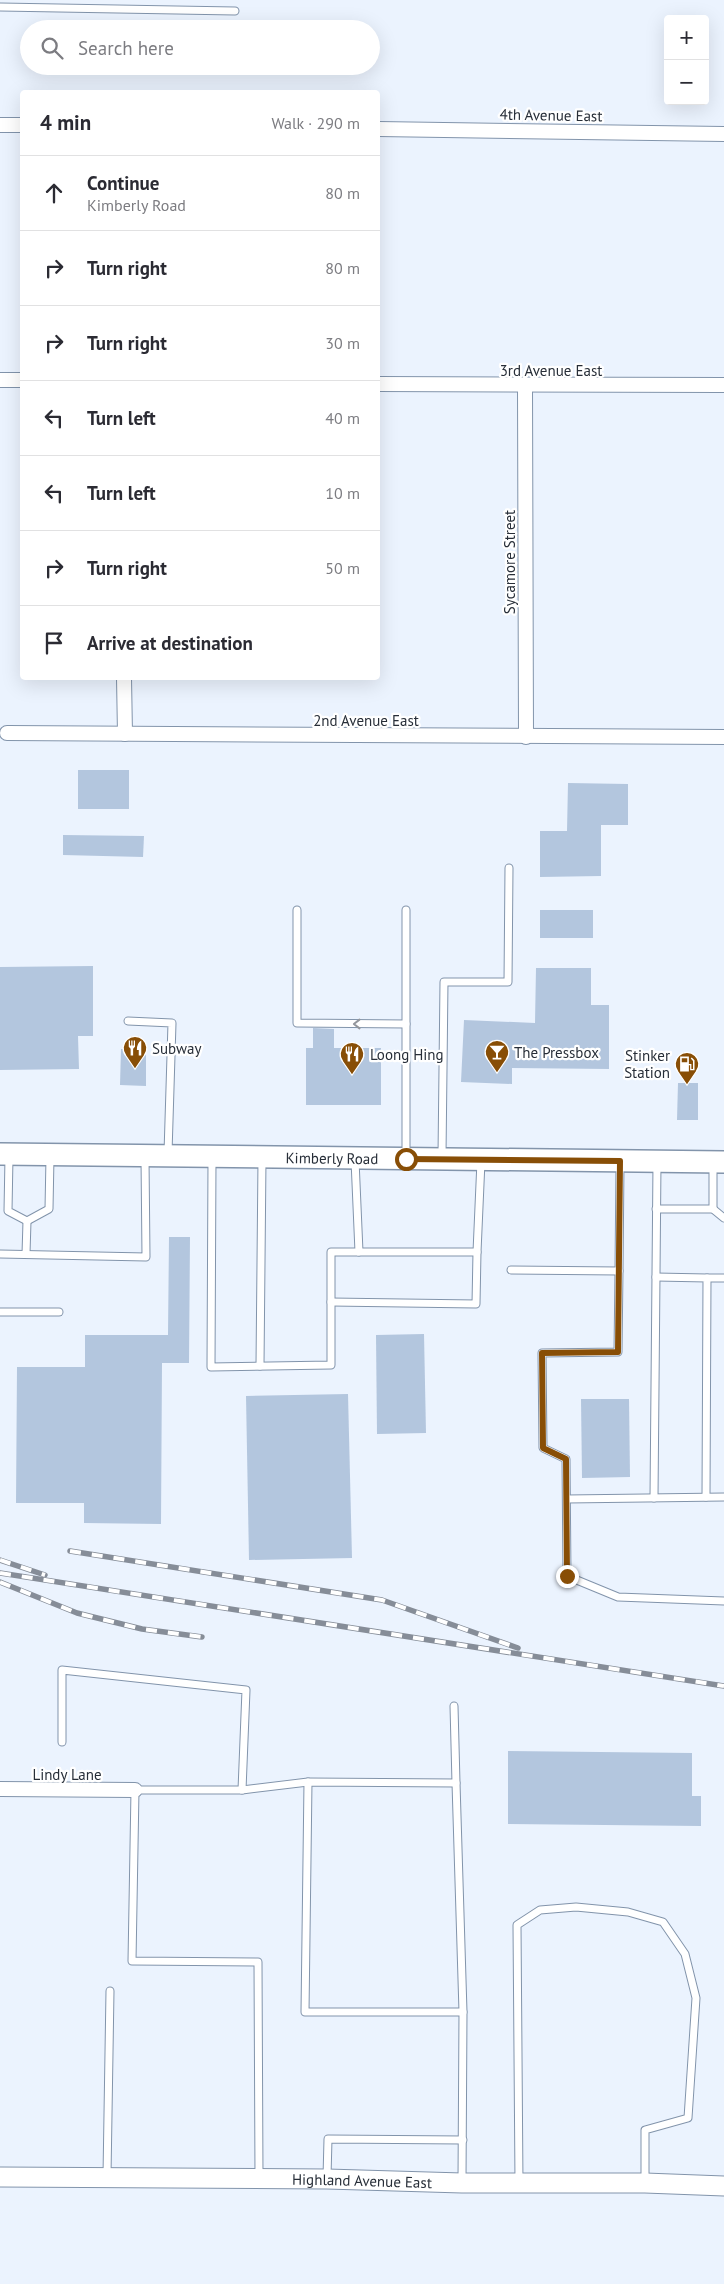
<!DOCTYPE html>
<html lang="en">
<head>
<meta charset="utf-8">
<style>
  body { margin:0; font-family:"PT Sans",sans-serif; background:#f7f7f7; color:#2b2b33 }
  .controls { position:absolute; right:15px; top:15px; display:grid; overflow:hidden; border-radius:5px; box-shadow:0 5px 20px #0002 }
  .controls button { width:45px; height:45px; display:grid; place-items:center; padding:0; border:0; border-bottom:1px solid #e1e1e2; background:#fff; color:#2b2b33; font:25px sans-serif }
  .stop { position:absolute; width:15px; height:15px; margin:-11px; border:4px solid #884e06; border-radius:50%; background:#fff }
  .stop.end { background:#884e06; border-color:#fff; box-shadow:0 1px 5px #0008 }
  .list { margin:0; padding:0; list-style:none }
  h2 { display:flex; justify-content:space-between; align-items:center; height:65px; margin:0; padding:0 20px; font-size:21px }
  h2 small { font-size:16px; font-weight:400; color:#7c7c81 }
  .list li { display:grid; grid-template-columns:32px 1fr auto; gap:15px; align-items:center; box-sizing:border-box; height:75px; padding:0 20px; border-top:1px solid #e1e1e2 }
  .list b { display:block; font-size:19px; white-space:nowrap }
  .list p { margin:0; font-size:16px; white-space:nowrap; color:#7c7c81 }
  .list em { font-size:16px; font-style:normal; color:#7c7c81 }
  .icon { flex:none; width:28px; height:28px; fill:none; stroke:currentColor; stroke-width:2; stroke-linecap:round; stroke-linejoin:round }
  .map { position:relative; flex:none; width:724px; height:2284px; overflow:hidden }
  .search { position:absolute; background:#fff; box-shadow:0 5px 20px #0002; left:20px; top:20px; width:360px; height:55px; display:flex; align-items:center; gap:12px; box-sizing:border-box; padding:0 18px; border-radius:28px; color:#7c7c81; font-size:19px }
  .panel { position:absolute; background:#fff; box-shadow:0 5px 20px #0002; left:20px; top:90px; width:360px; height:590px; border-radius:5px }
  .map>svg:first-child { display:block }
  .building { fill:#b3c6de }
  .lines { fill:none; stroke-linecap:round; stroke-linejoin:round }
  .lane-casing { stroke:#8294ab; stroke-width:9 }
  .street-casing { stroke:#8294ab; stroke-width:16 }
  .secondary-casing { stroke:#8294ab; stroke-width:21 }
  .primary-casing { stroke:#8294ab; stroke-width:24 }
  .lane { stroke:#fff; stroke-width:7 }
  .street { stroke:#fff; stroke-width:14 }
  .secondary { stroke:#fff; stroke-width:19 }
  .primary { stroke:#fff; stroke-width:21 }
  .rail-casing { stroke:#868d98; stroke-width:5.5 }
  .rail { stroke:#fff; stroke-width:4; stroke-dasharray:11; stroke-linecap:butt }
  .oneway { stroke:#93969c }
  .route { stroke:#884e06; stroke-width:6 }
  .labels { text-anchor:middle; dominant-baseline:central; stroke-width:4.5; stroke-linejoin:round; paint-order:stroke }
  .street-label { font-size:15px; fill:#272e38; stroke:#fff }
  .poi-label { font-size:15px; fill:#272e38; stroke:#fff; text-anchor:start }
</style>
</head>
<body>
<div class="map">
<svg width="724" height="2284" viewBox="0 0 724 2284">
  <rect width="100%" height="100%" fill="#ebf3fe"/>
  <g class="building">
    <rect x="78" y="770" width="51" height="39"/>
    <polygon points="568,783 628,784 628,825 601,825 601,876 540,877 540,831 567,831"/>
    <polygon points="63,835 144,836 143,857 63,855"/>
    <rect x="540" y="910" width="53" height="28"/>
    <polygon points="93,966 93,1036 78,1036 79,1069 0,1070 0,967"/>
    <polygon points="536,968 591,968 591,1005 609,1005 609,1069 512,1068 512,1084 461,1082 464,1020 535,1023"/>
    <polygon points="313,1028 334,1029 334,1048 381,1048 381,1105 306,1105 306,1048 313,1048"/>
    <polygon points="121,1049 146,1049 146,1086 120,1085"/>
    <polygon points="678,1083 698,1083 698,1120 677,1120"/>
    <polygon points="169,1237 190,1237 189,1363 162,1363 161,1524 84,1523 84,1503 16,1503 17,1367 85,1367 85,1335 168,1335"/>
    <polygon points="424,1334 426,1433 377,1434 376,1335"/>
    <polygon points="348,1394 352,1558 249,1560 246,1396"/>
    <polygon points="581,1399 629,1399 630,1477 582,1478"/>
    <polygon points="508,1751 692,1753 692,1796 701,1796 701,1826 508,1824"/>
  </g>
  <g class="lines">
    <g class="lane-casing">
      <g id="lane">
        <polyline points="0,7 235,11"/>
        <polyline points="297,910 297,1023 406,1024"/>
        <polyline points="406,910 406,1156"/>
        <polyline points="128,1021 172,1023 168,1153"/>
        <polyline points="442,1156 444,982 508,982 509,868"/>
        <polyline points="9,1157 8,1211 27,1221 49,1209 50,1157"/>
        <polyline points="212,1160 211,1367 331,1365 331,1252 477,1252 481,1161"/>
        <polyline points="355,1160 359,1252"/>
        <polyline points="713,1165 713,1209"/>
        <polyline points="656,1209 713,1209 724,1218"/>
        <polyline points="0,1254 146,1257 145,1158"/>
        <polyline points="26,1254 27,1221"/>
        <polyline points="511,1270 619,1271 620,1164"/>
        <polyline points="619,1271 618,1352 542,1353 543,1448 566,1459 567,1576 618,1597 724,1601"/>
        <polyline points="656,1277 707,1278 706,1497"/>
        <polyline points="707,1278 724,1278"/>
        <polyline points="331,1302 476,1304 477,1252"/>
        <polyline points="0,1312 59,1312"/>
        <polyline points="260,1366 262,1159"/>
        <polyline points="654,1498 657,1163"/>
        <polyline points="567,1499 724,1497"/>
        <polyline points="62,1742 62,1670 246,1690 242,1790 135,1790 132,1961 258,1962 259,2177"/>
        <polyline points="308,1782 305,2012 463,2012 462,2182"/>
        <polyline points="456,1783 463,2012"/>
        <polyline points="242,1790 308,1782 456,1783 454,1706"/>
        <polyline points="107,2176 110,1991"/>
        <polyline points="327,2177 328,2139 463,2140"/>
        <polyline points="519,2183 517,1925 540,1910 576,1907 628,1912 663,1922 685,1954 696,1998 688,2118 645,2130 645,2183"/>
      </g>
    </g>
    <g class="street-casing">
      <g id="street">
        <polyline points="0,125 22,125"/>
        <polyline points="378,129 724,134"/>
        <polyline points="0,380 22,380"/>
        <polyline points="378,384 724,385"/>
        <polyline points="525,386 526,737"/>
        <polyline points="124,678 125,734"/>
        <polyline points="7,733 724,737"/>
        <polyline points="0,1789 135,1790"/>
      </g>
    </g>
    <g class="secondary-casing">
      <g id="secondary">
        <path id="s1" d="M0 2177 327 2179 462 2183H645L724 2186"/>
      </g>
    </g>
    <g class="primary-casing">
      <g id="primary">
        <path id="s2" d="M0 1154 724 1162"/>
      </g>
    </g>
    <use href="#lane" class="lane"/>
    <use href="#street" class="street"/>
    <use href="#secondary" class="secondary"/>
    <use href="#primary" class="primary"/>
    <g class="rail-casing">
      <g id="rail">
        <polyline points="70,1551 382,1600 518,1648"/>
        <polyline points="0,1560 45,1575"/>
        <polyline points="0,1573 724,1686"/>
        <polyline points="0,1582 77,1613 142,1629 202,1637"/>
      </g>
    </g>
    <use href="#rail" class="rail"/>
  </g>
  <defs><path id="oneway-chevron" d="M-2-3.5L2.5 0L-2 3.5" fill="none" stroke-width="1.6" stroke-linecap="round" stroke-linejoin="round" transform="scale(1.25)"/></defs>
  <use class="oneway" href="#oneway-chevron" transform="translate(357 1024) rotate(-180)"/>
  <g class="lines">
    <polyline class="route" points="406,1159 620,1161 618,1352 542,1353 543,1448 566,1459 567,1576"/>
  </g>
  <defs>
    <g id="restaurant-pin" transform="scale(1.25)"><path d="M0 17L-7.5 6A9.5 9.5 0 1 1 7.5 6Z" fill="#884e06" stroke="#fff"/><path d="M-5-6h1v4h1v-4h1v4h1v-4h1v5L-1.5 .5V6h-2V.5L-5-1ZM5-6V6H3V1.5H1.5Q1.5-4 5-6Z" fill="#fff"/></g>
    <g id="bar-pin" transform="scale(1.25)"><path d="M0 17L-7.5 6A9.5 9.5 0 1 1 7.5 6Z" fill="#884e06" stroke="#fff"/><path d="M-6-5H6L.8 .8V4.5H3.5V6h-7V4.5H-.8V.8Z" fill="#fff"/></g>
    <g id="fuel-pin" transform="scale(1.25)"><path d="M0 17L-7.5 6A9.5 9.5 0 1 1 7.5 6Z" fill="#884e06" stroke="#fff"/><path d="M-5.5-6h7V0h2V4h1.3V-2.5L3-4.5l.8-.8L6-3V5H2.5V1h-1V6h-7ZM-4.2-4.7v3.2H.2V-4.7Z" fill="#fff"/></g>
  </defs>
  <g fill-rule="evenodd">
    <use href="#restaurant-pin" x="135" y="1048"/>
    <use href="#bar-pin" x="497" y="1052"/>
    <use href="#restaurant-pin" x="352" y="1054"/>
    <use href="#fuel-pin" x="687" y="1064"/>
  </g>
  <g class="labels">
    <g class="street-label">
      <text transform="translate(551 115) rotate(1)">4th Avenue East</text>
      <text x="551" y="370">3rd Avenue East</text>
      <text transform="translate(509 562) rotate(-90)">Sycamore Street</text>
      <text x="366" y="720">2nd Avenue East</text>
      <text stroke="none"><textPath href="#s2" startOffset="332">Kimberly Road</textPath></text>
      <text x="67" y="1774">Lindy Lane</text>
      <text stroke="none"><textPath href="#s1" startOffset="362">Highland Avenue East</textPath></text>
    </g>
    <g class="poi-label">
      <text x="152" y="1048">Subway</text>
      <text x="514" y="1052">The Pressbox</text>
      <text x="370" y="1054">Loong Hing</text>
      <text x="670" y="1055" text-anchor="end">Stinker<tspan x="670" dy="17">Station</tspan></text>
    </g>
  </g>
</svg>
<div class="controls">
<button>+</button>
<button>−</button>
</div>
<div class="stop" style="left:406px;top:1159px"></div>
<div class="stop end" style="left:567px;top:1576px"></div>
<div class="search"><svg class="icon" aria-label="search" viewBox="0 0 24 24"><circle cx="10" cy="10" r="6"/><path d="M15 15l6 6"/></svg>Search here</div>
<section class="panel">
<h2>4 min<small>Walk · 290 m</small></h2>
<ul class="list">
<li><svg class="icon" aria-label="ahead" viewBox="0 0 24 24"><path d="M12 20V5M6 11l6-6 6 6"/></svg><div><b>Continue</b><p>Kimberly Road</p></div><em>80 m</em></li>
<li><svg class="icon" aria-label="right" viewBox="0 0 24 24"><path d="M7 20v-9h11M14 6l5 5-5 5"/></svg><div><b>Turn right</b></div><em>80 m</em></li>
<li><svg class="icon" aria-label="right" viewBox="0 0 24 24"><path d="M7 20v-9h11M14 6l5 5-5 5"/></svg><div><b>Turn right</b></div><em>30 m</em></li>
<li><svg class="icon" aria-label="left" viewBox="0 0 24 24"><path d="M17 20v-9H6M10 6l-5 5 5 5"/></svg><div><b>Turn left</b></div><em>40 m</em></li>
<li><svg class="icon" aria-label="left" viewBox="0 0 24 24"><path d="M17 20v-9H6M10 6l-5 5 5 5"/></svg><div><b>Turn left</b></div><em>10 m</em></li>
<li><svg class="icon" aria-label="right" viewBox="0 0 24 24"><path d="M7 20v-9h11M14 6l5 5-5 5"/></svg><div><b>Turn right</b></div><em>50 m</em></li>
<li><svg class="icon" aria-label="arrive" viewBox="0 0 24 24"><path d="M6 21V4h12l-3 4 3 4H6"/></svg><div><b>Arrive at destination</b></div></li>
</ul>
</section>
</div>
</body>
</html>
